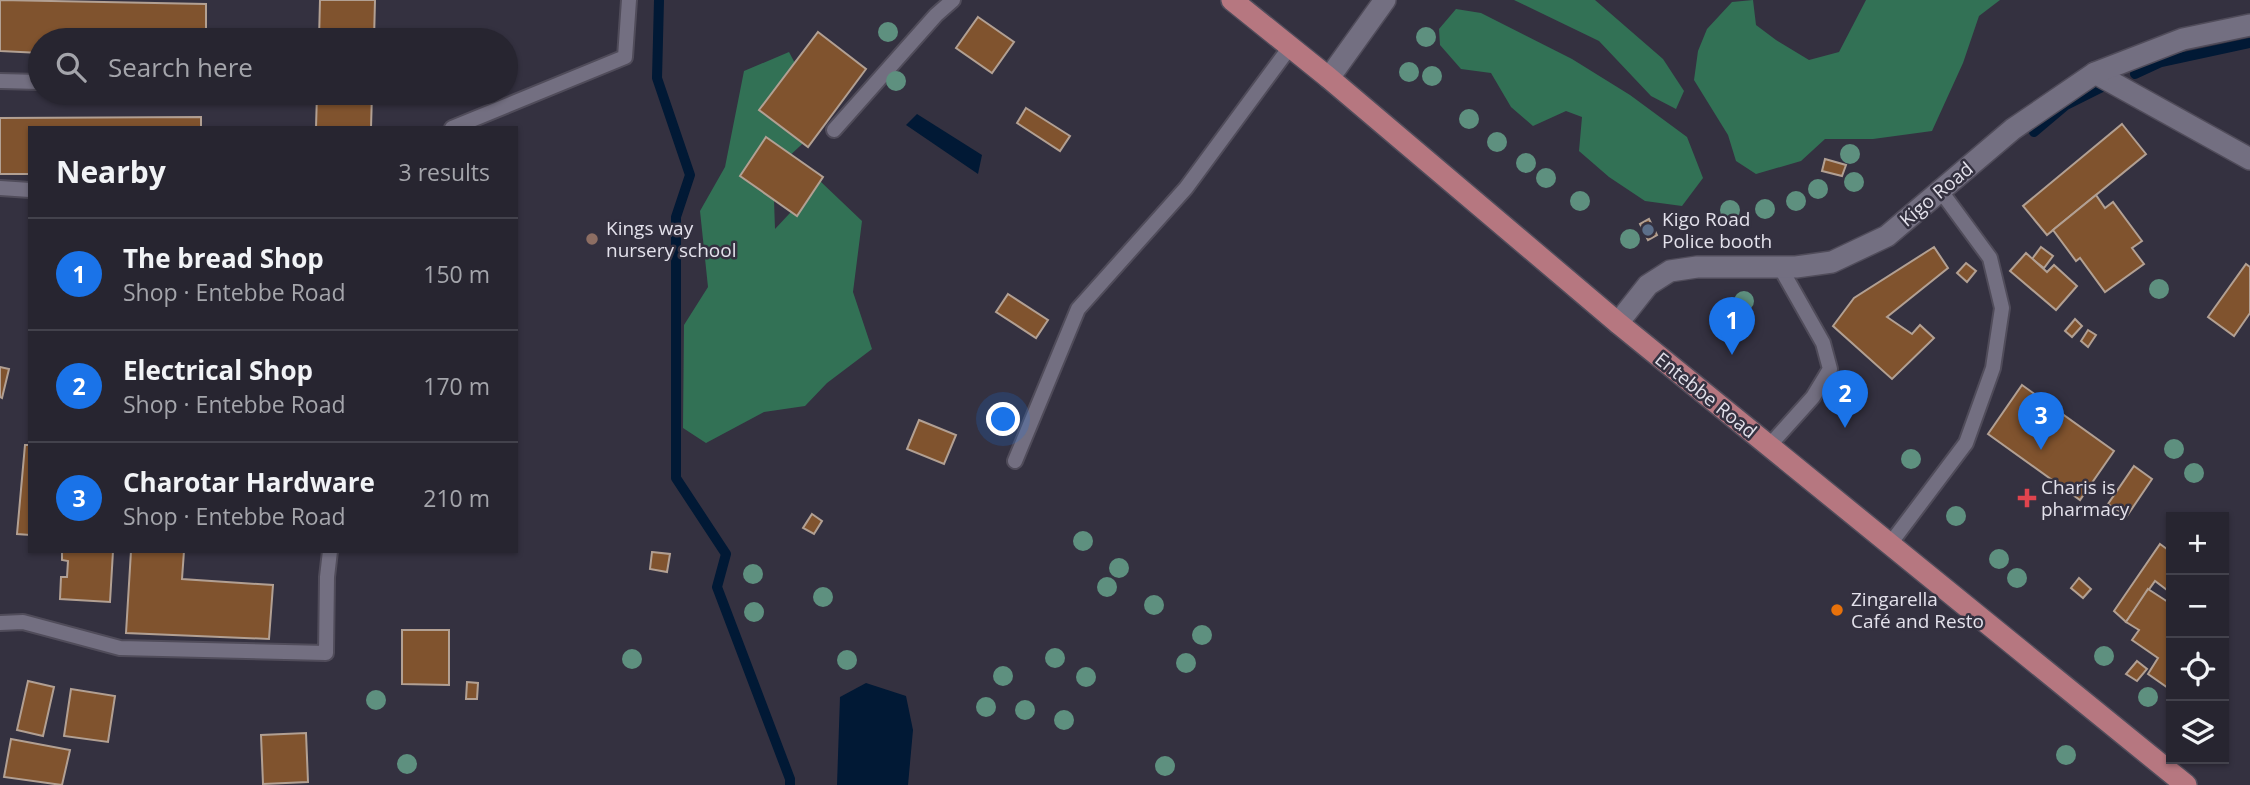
<!DOCTYPE html>
<html lang="en">
<head>
<meta charset="utf-8">
<style>
  body { margin:0; font-family:"Open Sans",sans-serif; background:#2f2d38; color:#f1f3f6 }
  .controls { position:absolute; right:21px; bottom:21px; display:grid; overflow:hidden; border-radius:0px; box-shadow:0 2px 5px #0004 }
  .controls button { width:63px; height:63px; display:grid; place-items:center; padding:0; border:0; border-bottom:2px solid #43424c; background:#272530; color:#f1f3f6; font:35px sans-serif }
  .you { position:absolute; left:1004px; top:420px; width:24px; height:24px; margin:-18px; border:5px solid #fff; border-radius:50%; background:#1a73e8; box-shadow:0 0 0 10px #1a73e833 }
  .badge { display:grid; place-items:center; width:46px; height:46px; border-radius:50%; background:#1a73e8; color:#fff; font-size:23px; font-weight:700 }
  .pin { position:absolute; translate:-50% -58px; filter:drop-shadow(0 2px 4px #0008) }
  .pin::after { content:''; position:absolute; top:37px; width:24px; height:21px; background:inherit; clip-path:polygon(0 0,100% 0,50% 100%) }
  .list { margin:0; padding:0; list-style:none }
  h2 { display:flex; justify-content:space-between; align-items:center; height:91px; margin:0; padding:0 28px; font-size:30px }
  h2 small { font-size:23px; font-weight:400; color:#a4a5ab }
  .list li { display:grid; grid-template-columns:46px 1fr auto; gap:21px; align-items:center; box-sizing:border-box; height:112px; padding:0 28px; border-top:2px solid #43424c }
  .list b { display:block; font-size:26px; white-space:nowrap }
  .list p { margin:0; font-size:23px; white-space:nowrap; color:#a4a5ab }
  .list em { font-size:23px; font-style:normal; color:#a4a5ab }
  .icon { flex:none; width:38px; height:38px; fill:none; stroke:currentColor; stroke-width:2; stroke-linecap:round; stroke-linejoin:round }
  .map { position:relative; flex:none; width:2250px; height:785px; overflow:hidden }
  .search { position:absolute; background:#272530; box-shadow:0 2px 5px #0004; left:28px; top:28px; width:490px; height:77px; display:flex; align-items:center; gap:18px; box-sizing:border-box; padding:0 24px; border-radius:38px; color:#a4a5ab; font-size:26px }
  .panel { position:absolute; background:#272530; box-shadow:0 2px 5px #0004; left:28px; top:126px; width:490px; height:427px; border-radius:0px }
  .map>svg:first-child { display:block }
  .forest { fill:#327155 }
  .water { fill:#011935 }
  .lines { fill:none; stroke-linecap:round; stroke-linejoin:round }
  .stream { stroke:#011935; stroke-width:10 }
  .building { fill:#80532e; stroke:#b2a093; stroke-width:2 }
  .lane-casing { stroke:#504c5a; stroke-width:18 }
  .street-casing { stroke:#504c5a; stroke-width:24 }
  .secondary-casing { stroke:#504c5a; stroke-width:24 }
  .primary-casing { stroke:#504c5a; stroke-width:24 }
  .lane { stroke:#736f81; stroke-width:14 }
  .street { stroke:#736f81; stroke-width:21 }
  .secondary { stroke:#736f81; stroke-width:21 }
  .primary { stroke:#b67780; stroke-width:21 }
  .tree { fill:#5e907f }
  .service-dot { fill:#5c6f8a; stroke:#343140; stroke-width:2.5 }
  .education-dot { fill:#8d6e63; stroke:#343140; stroke-width:2.5 }
  .health-dot { fill:#e0444e; stroke:#343140; stroke-width:2.5 }
  .food-dot { fill:#e8710a; stroke:#343140; stroke-width:2.5 }
  .labels { text-anchor:middle; dominant-baseline:central; stroke-width:5; stroke-linejoin:round; paint-order:stroke }
  .street-label { font-size:19px; fill:#e3e1eb; stroke:#343140 }
  .poi-label { font-size:19px; fill:#e3e1eb; stroke:#343140; text-anchor:start }
</style>
</head>
<body>
<div class="map">
<svg width="2250" height="785" viewBox="0 0 2250 785">
  <rect width="100%" height="100%" fill="#343140"/>
  <g class="forest">
    <polygon points="1514,0 1595,0 1663,59 1684,91 1676,109 1651,96 1599,41"/>
    <polygon points="1753,0 1756,25 1776,40 1809,60 1839,52 1866,0 2000,0 1979,16 1963,63 1932,131 1873,139 1825,139 1801,161 1756,174 1736,161 1728,135 1694,80 1698,51 1707,29 1732,2"/>
    <polygon points="1456,9 1481,13 1572,59 1630,95 1687,137 1703,178 1682,206 1645,201 1609,177 1579,151 1582,117 1566,111 1533,126 1511,107 1491,73 1461,69 1440,45 1439,29"/>
    <polygon points="789,52 826,122 773,171 775,229 820,181 862,221 853,292 872,349 827,383 805,406 764,412 706,443 683,428 684,325 708,287 700,211 725,167 744,71"/>
  </g>
  <g class="water">
    <polygon points="917,114 982,155 978,174 906,125"/>
    <polygon points="866,683 906,696 913,730 908,785 837,785 840,697"/>
  </g>
  <g class="lines">
    <g class="stream">
      <polyline points="659,0 657,78 690,175 676,217 676,478 726,554 717,587 790,779 790,785"/>
      <polyline points="2135,74 2161,62 2250,43"/>
      <polyline points="2034,132 2066,105 2102,87"/>
    </g>
  </g>
  <g class="building">
    <polygon points="0,0 206,4 206,40 40,40 40,53 0,51"/>
    <polygon points="320,0 375,0 374,40 319,40"/>
    <polygon points="978,17 1014,42 992,73 956,48"/>
    <polygon points="252,29 300,34 300,40 251,40"/>
    <polygon points="818,32 866,69 808,147 759,110"/>
    <polygon points="317,93 372,93 371,128 316,128"/>
    <polygon points="1026,108 1070,136 1060,151 1017,123"/>
    <polygon points="201,117 201,128 30,128 30,174 0,174 0,118"/>
    <polygon points="2122,124 2146,154 2047,235 2023,206"/>
    <polygon points="766,137 823,177 797,216 740,176"/>
    <polygon points="1825,159 1846,165 1842,176 1822,171"/>
    <polygon points="2096,195 2105,208 2113,202 2142,241 2132,248 2144,264 2105,292 2080,258 2076,261 2053,230"/>
    <polygon points="1649,219 1657,235 1648,240 1640,224"/>
    <polygon points="1934,247 1948,268 1887,317 1912,334 1920,325 1934,338 1892,379 1833,326 1854,298"/>
    <polygon points="2041,247 2053,256 2044,268 2032,259"/>
    <polygon points="2026,253 2047,272 2054,265 2077,286 2056,310 2010,271"/>
    <polygon points="1966,263 1976,271 1967,282 1957,273"/>
    <polygon points="2246,264 2250,267 2250,313 2234,336 2208,317"/>
    <polygon points="1008,294 1048,320 1036,338 996,312"/>
    <polygon points="2075,319 2082,326 2072,337 2065,331"/>
    <polygon points="2088,330 2096,335 2088,347 2081,341"/>
    <polygon points="0,367 9,369 2,398 0,397"/>
    <polygon points="2022,385 2114,451 2080,500 1988,434"/>
    <polygon points="919,420 956,435 944,464 907,449"/>
    <polygon points="25,445 30,445 30,535 17,534"/>
    <polygon points="2134,466 2152,479 2127,516 2108,504"/>
    <polygon points="812,514 822,521 814,534 803,528"/>
    <polygon points="2160,544 2171,552 2171,593 2155,581 2126,622 2114,611"/>
    <polygon points="62,551 113,551 110,602 60,599 61,577 67,577 68,561 62,560"/>
    <polygon points="131,551 184,551 182,579 273,585 269,639 126,633"/>
    <polygon points="652,552 670,554 667,572 650,569"/>
    <polygon points="2079,578 2091,589 2083,598 2071,588"/>
    <polygon points="2148,589 2171,604 2171,690 2148,674 2158,658 2132,640 2139,630 2126,622"/>
    <polygon points="402,630 449,630 449,685 402,684"/>
    <polygon points="2137,661 2147,669 2137,681 2126,674"/>
    <polygon points="28,681 54,687 43,736 17,730"/>
    <polygon points="467,682 478,683 477,699 466,699"/>
    <polygon points="71,689 115,696 108,742 64,736"/>
    <polygon points="306,733 308,782 263,784 261,735"/>
    <polygon points="11,739 70,750 62,785 4,777"/>
  </g>
  <g class="lines">
    <g class="lane-casing">
      <g id="lane">
        <polyline points="0,81 40,82"/>
        <polyline points="452,128 625,57 629,0"/>
        <polyline points="834,130 936,15 953,0"/>
        <polyline points="0,188 30,190"/>
        <polyline points="1769,446 1813,397 1830,369 1823,343 1780,267"/>
        <polyline points="1015,461 1078,309 1186,188 1290,47"/>
        <polyline points="1890,544 1966,443 1993,368 2002,308 1990,258 1940,190"/>
        <polyline points="0,623 23,622 120,648 326,653 327,577 330,551"/>
      </g>
    </g>
    <g class="street-casing">
      <g id="street">
        <polyline points="2095,73 2250,159"/>
        <polyline points="1329,78 1385,0"/>
      </g>
    </g>
    <g class="secondary-casing">
      <polyline id="secondary" points="1618,323 1648,285 1670,271 1697,267 1796,267 1832,262 1887,236 2013,129 2095,73 2183,39 2250,25"/>
    </g>
    <g class="primary-casing">
      <polyline id="primary" points="1232,0 1329,78 1618,323 2186,785"/>
    </g>
    <use href="#lane" class="lane"/>
    <use href="#street" class="street"/>
    <use href="#secondary" class="secondary"/>
    <use href="#primary" class="primary"/>
  </g>
  <g class="tree">
    <circle cx="888" cy="32" r="10"/>
    <circle cx="1426" cy="37" r="10"/>
    <circle cx="1409" cy="72" r="10"/>
    <circle cx="1432" cy="76" r="10"/>
    <circle cx="896" cy="81" r="10"/>
    <circle cx="1469" cy="119" r="10"/>
    <circle cx="1497" cy="142" r="10"/>
    <circle cx="1850" cy="154" r="10"/>
    <circle cx="1526" cy="163" r="10"/>
    <circle cx="1546" cy="178" r="10"/>
    <circle cx="1854" cy="182" r="10"/>
    <circle cx="1818" cy="189" r="10"/>
    <circle cx="1580" cy="201" r="10"/>
    <circle cx="1796" cy="201" r="10"/>
    <circle cx="1765" cy="209" r="10"/>
    <circle cx="1730" cy="210" r="10"/>
    <circle cx="1630" cy="239" r="10"/>
    <circle cx="2159" cy="289" r="10"/>
    <circle cx="1744" cy="301" r="10"/>
    <circle cx="2174" cy="449" r="10"/>
    <circle cx="1911" cy="459" r="10"/>
    <circle cx="2194" cy="473" r="10"/>
    <circle cx="1956" cy="516" r="10"/>
    <circle cx="1083" cy="541" r="10"/>
    <circle cx="1999" cy="559" r="10"/>
    <circle cx="1119" cy="568" r="10"/>
    <circle cx="753" cy="574" r="10"/>
    <circle cx="2017" cy="578" r="10"/>
    <circle cx="1107" cy="587" r="10"/>
    <circle cx="823" cy="597" r="10"/>
    <circle cx="1154" cy="605" r="10"/>
    <circle cx="754" cy="612" r="10"/>
    <circle cx="1202" cy="635" r="10"/>
    <circle cx="2104" cy="656" r="10"/>
    <circle cx="1055" cy="658" r="10"/>
    <circle cx="632" cy="659" r="10"/>
    <circle cx="847" cy="660" r="10"/>
    <circle cx="1186" cy="663" r="10"/>
    <circle cx="1003" cy="676" r="10"/>
    <circle cx="1086" cy="677" r="10"/>
    <circle cx="2148" cy="697" r="10"/>
    <circle cx="376" cy="700" r="10"/>
    <circle cx="986" cy="707" r="10"/>
    <circle cx="1025" cy="710" r="10"/>
    <circle cx="1064" cy="720" r="10"/>
    <circle cx="2066" cy="755" r="10"/>
    <circle cx="407" cy="764" r="10"/>
    <circle cx="1165" cy="766" r="10"/>
  </g>
  <circle class="service-dot" cx="1648" cy="230" r="7"/>
  <circle class="education-dot" cx="592" cy="239" r="7"/>
  <path class="health-dot" d="M2023.5 487.5h7v7h7v7h-7v7h-7v-7h-7v-7h7z"/>
  <circle class="food-dot" cx="1837" cy="610" r="7"/>
  <g class="labels">
    <g class="street-label">
      <text transform="translate(1936 194) rotate(-40)">Kigo Road</text>
      <text transform="translate(1706 395) rotate(39)">Entebbe Road</text>
    </g>
    <g class="poi-label">
      <text x="1662" y="219">Kigo Road<tspan x="1662" dy="22">Police booth</tspan></text>
      <text x="606" y="228">Kings way<tspan x="606" dy="22">nursery school</tspan></text>
      <text x="2041" y="487">Charis is<tspan x="2041" dy="22">pharmacy</tspan></text>
      <text x="1851" y="599">Zingarella<tspan x="1851" dy="22">Café and Resto</tspan></text>
    </g>
  </g>
</svg>
<div class="controls">
<button>+</button>
<button>−</button>
<button><svg class="icon" aria-label="locate" viewBox="0 0 24 24"><circle cx="12" cy="12" r="6"/><path d="M12 2v4M12 18v4M2 12h4M18 12h4"/></svg></button>
<button><svg class="icon" aria-label="layers" viewBox="0 0 24 24"><path d="M12 4l9 5-9 5-9-5zM3 14l9 5 9-5"/></svg></button>
</div>
<div class="you"></div>
<div class="pin badge" style="left:1732px;top:355px">1</div>
<div class="pin badge" style="left:1845px;top:428px">2</div>
<div class="pin badge" style="left:2041px;top:450px">3</div>
<div class="search"><svg class="icon" aria-label="search" viewBox="0 0 24 24"><circle cx="10" cy="10" r="6"/><path d="M15 15l6 6"/></svg>Search here</div>
<section class="panel">
<h2>Nearby<small>3 results</small></h2>
<ul class="list">
<li><span class="badge">1</span><div><b>The bread Shop</b><p>Shop · Entebbe Road</p></div><em>150 m</em></li>
<li><span class="badge">2</span><div><b>Electrical Shop</b><p>Shop · Entebbe Road</p></div><em>170 m</em></li>
<li><span class="badge">3</span><div><b>Charotar Hardware</b><p>Shop · Entebbe Road</p></div><em>210 m</em></li>
</ul>
</section>
</div>
</body>
</html>
